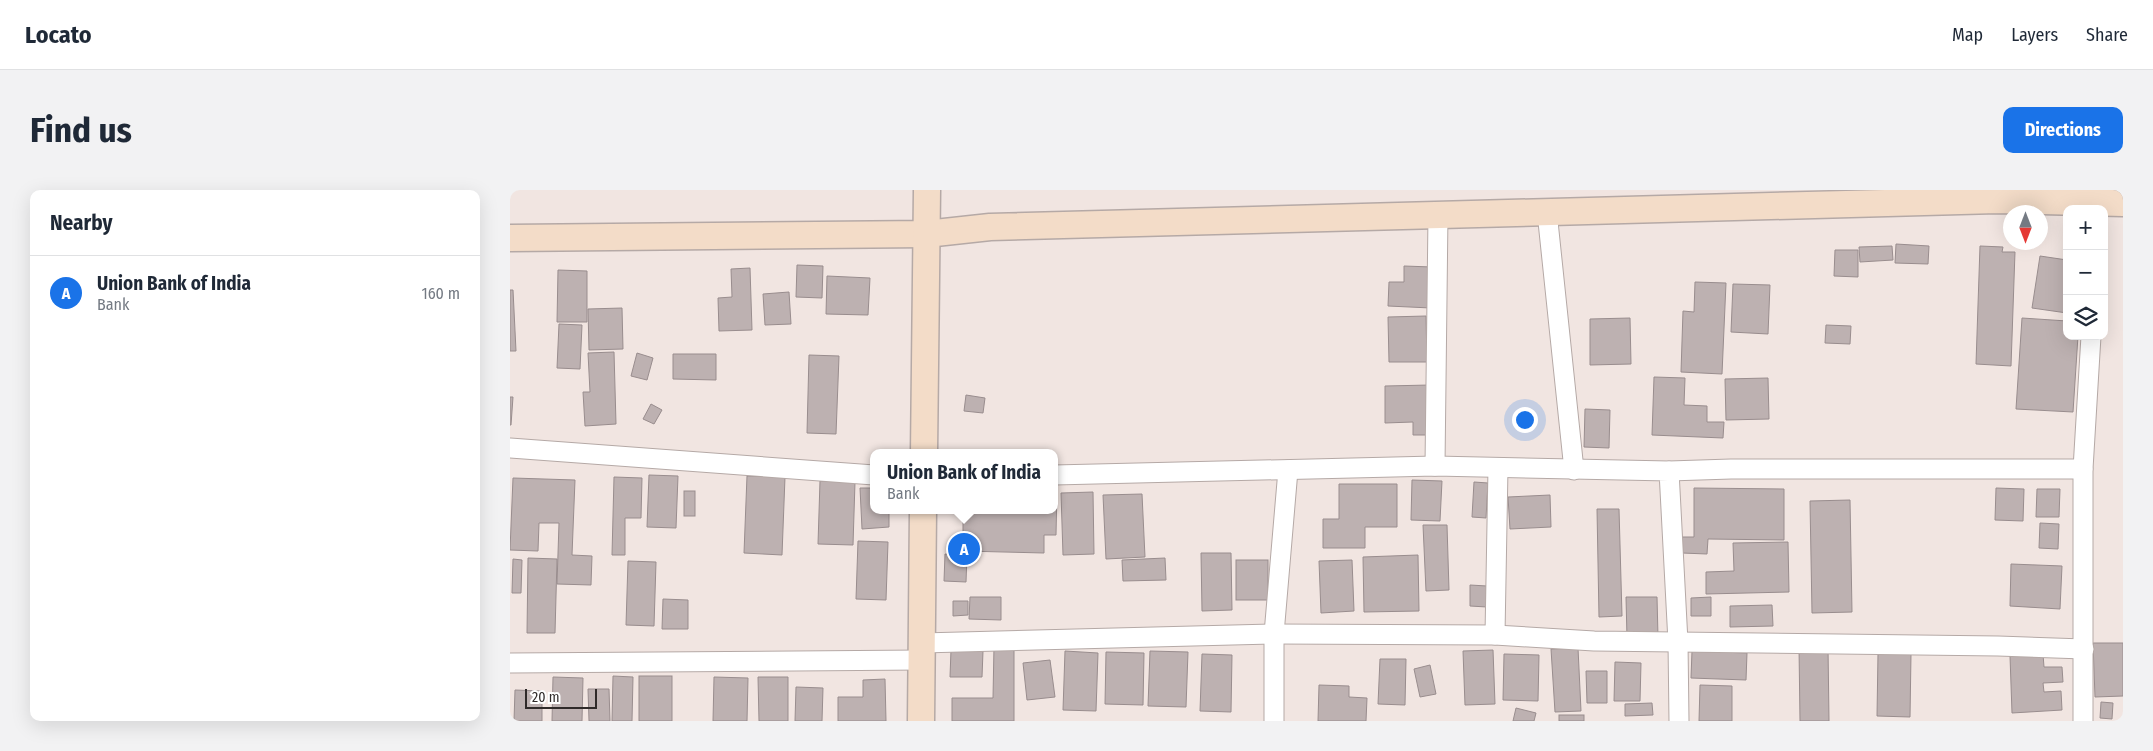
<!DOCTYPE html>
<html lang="en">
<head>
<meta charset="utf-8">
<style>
  body { margin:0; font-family:"Fira Sans Condensed",sans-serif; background:#f2f2f3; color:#1f2937 }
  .controls { position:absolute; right:15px; top:15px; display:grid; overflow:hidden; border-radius:10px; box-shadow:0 5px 20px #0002 }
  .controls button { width:45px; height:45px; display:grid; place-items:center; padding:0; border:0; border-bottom:1px solid #e0e1e3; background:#fff; color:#1f2937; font:25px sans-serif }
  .compass { position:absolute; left:1493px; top:15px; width:45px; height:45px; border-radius:50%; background:#fff; box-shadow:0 5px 20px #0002; rotate:180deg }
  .scale { position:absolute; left:15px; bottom:12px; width:72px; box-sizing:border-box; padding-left:5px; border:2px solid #2f2a29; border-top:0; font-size:14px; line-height:18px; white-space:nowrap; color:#2f2a29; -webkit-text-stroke:4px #fff; paint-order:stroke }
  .you { position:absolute; left:1014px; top:229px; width:18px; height:18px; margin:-12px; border:4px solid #fff; border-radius:50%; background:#1a73e8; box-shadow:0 0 0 8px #1a73e833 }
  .badge { display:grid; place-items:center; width:32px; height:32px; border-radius:50%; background:#1a73e8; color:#fff; font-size:16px; font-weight:700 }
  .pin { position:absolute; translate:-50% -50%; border:2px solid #fff; box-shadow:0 1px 5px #0006 }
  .popup { position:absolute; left:360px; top:259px; width:188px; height:65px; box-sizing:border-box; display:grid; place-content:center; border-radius:10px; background:#fff; filter:drop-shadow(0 1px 4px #0005); font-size:16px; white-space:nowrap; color:#747a83 }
  .popup b { font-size:19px; color:#1f2937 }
  .popup::after { content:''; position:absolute; left:50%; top:100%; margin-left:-10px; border:10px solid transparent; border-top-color:#fff }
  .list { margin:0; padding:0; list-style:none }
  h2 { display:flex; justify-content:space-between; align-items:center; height:65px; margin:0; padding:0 20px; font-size:21px }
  h2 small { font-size:16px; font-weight:400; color:#747a83 }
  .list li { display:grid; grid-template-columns:32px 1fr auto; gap:15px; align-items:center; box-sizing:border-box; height:75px; padding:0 20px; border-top:1px solid #e0e1e3 }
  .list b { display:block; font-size:19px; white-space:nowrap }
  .list p { margin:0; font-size:16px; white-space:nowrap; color:#747a83 }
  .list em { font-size:16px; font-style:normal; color:#747a83 }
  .icon { flex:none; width:28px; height:28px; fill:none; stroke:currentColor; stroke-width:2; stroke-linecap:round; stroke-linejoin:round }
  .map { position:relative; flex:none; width:1613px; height:531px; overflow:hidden; border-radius:10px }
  header { display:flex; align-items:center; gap:30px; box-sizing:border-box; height:70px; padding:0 25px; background:#fff; border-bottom:1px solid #e0e1e3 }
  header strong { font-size:24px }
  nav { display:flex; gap:28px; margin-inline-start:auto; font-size:18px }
  .intro { display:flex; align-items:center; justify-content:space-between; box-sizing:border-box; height:120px; padding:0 30px }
  h1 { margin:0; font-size:35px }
  .button { padding:12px 22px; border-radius:10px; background:#1a73e8; color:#fff; font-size:18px; font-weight:700 }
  main { display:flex; gap:30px; padding:0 30px }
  aside { flex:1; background:#fff; border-radius:10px; box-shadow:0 5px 20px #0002 }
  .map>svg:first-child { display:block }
  .building { fill:#bdb1b1; stroke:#998d8e }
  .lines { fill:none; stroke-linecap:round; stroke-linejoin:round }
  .street-casing { stroke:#b5a9a6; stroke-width:21 }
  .secondary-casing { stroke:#b5a9a6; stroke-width:29 }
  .street { stroke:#fff; stroke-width:19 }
  .secondary { stroke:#f3dcc8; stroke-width:26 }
</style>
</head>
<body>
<header>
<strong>Locato</strong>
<nav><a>Map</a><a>Layers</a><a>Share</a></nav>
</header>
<div class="intro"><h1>Find us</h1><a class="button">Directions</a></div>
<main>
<aside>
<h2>Nearby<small></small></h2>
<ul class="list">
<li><span class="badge">A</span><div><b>Union Bank of India</b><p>Bank</p></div><em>160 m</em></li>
</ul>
</aside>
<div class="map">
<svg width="1613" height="531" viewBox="0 0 1613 531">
  <rect width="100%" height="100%" fill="#f1e5e1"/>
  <g class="building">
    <polygon points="1386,54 1419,56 1418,74 1385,73"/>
    <polygon points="1382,56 1383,70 1350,72 1349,57"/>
    <polygon points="1470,56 1493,57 1492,62 1505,62 1501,176 1466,174"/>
    <polygon points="1325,60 1348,60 1348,87 1324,86"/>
    <polygon points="1530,66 1557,70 1557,123 1522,118"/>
    <polygon points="287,75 313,76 312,108 286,107"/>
    <polygon points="894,76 922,77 921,118 878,116 879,92 894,92"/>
    <polygon points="240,78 242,140 209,141 208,108 222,107 221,79"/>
    <polygon points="48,80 77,81 77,132 47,132"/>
    <polygon points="317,86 360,88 358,125 316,124"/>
    <polygon points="1185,92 1216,93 1212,184 1171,182 1173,121 1184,122"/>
    <polygon points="1223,94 1260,95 1258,144 1221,142"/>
    <polygon points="0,100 3,100 6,161 0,161"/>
    <polygon points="279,102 281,134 255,135 253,104"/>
    <polygon points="112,118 113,159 79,160 78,119"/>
    <polygon points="916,126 917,172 879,172 878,127"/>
    <polygon points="1120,128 1121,174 1080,175 1080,129"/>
    <polygon points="1512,128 1557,131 1557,146 1568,146 1563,222 1506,219"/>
    <polygon points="49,134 72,135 70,179 47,178"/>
    <polygon points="1316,135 1341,136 1340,154 1315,153"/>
    <polygon points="104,162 106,234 75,236 73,202 80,202 78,163"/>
    <polygon points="127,163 143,168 137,190 121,186"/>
    <polygon points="163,164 206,164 206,190 163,189"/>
    <polygon points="299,165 329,166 326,244 297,243"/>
    <polygon points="1144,187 1175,188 1174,215 1197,216 1197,232 1214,232 1213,248 1142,245"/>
    <polygon points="1258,188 1259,229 1216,230 1215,189"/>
    <polygon points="920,195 920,245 903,245 903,232 875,233 875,196"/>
    <polygon points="456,205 475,208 473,223 454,221"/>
    <polygon points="0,207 3,207 1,235 0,235"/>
    <polygon points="141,214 152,220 144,234 133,229"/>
    <polygon points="1075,219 1100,220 1099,258 1074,257"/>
    <polygon points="139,285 168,286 166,338 137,337"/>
    <polygon points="237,286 275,287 272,365 234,363"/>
    <polygon points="104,287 132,288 131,328 115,328 115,365 102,365"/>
    <polygon points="3,288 65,290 62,365 82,366 81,395 47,394 49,333 29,333 28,361 0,360"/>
    <polygon points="902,290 932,291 930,331 901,330"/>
    <polygon points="310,291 345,292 343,355 308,354"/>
    <polygon points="964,292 978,293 976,328 962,327"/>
    <polygon points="829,294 887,294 887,337 855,337 855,358 813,358 813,329 829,329"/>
    <polygon points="350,298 364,298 364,320 379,320 379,337 352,339"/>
    <polygon points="1184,298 1274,299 1274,350 1198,349 1197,364 1172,363 1172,347 1184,347"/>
    <polygon points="1486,298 1514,299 1513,331 1485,330"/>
    <polygon points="1527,299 1550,299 1549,327 1526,327"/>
    <polygon points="544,300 547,300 546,345 534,345 534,363 453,361 453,320 544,320"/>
    <rect x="174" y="301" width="11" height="25"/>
    <polygon points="583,302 584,364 553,365 551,303"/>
    <polygon points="632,304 635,367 596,369 593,305"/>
    <polygon points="1040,305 1041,337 1000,339 998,307"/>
    <polygon points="1340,310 1342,422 1302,423 1300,311"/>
    <polygon points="1087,319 1109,319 1112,426 1089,427"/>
    <polygon points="1530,333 1549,334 1548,359 1529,358"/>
    <polygon points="913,335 937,335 939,400 916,401"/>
    <polygon points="348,351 378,352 376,410 346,409"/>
    <polygon points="1278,352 1279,402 1196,404 1196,382 1224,381 1223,353"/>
    <polygon points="691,363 721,363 722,420 692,421"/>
    <polygon points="435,364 457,365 456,392 434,391"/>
    <polygon points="908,365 909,421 854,422 853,367"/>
    <polygon points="18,368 47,369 45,443 17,443"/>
    <polygon points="655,368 656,390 613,391 612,370"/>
    <polygon points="3,369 12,370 11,403 2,403"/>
    <rect x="726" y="370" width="32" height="40"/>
    <polygon points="842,370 844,421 811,423 809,371"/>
    <polygon points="118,371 146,372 144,436 116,435"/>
    <polygon points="1501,374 1552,376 1550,419 1500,416"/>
    <polygon points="960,395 977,396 977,417 960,416"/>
    <polygon points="460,407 491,407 491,430 459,429"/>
    <polygon points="1116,407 1147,407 1148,447 1117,448"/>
    <polygon points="1201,407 1201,426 1181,426 1181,408"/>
    <polygon points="153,409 178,410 178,439 152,439"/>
    <polygon points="443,411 458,411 458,425 443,426"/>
    <polygon points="1262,415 1263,436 1220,437 1220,416"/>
    <polygon points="1583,453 1613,453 1613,506 1585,507"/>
    <polygon points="484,456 504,456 504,531 442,531 442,508 483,508"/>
    <polygon points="1289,457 1318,457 1319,531 1290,531"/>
    <polygon points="1068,458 1071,521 1045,522 1041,459"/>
    <polygon points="441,460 473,461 472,487 440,487"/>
    <polygon points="983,460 985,514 955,515 953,461"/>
    <polygon points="555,461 588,463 586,521 553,520"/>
    <polygon points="640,461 678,462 676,517 638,516"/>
    <polygon points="1182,461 1237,463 1236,490 1181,488"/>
    <polygon points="596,462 634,463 633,515 595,514"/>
    <polygon points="692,464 722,465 721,522 690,521"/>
    <polygon points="994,464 1029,465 1028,511 993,510"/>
    <polygon points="1368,464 1401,464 1400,527 1367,526"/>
    <polygon points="1533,464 1534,477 1552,477 1553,492 1533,493 1534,502 1551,501 1552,520 1502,523 1500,466"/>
    <polygon points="870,469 896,469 895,515 868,514"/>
    <polygon points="540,470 545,507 517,510 513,473"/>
    <polygon points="1105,472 1131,473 1130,511 1104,511"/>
    <polygon points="920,475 926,504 910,507 904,479"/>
    <polygon points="1076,481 1097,481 1097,513 1077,513"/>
    <polygon points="103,486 123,487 122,531 102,531"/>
    <rect x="129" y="486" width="33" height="45"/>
    <polygon points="43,487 73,488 72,531 42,531"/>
    <polygon points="204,487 238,488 237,531 203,531"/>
    <polygon points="248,487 278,487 278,531 249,531"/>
    <polygon points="375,489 376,531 328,531 328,507 353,507 353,490"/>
    <polygon points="809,495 839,496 839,507 857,508 856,531 808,531"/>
    <polygon points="1190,495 1222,496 1222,531 1189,531"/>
    <polygon points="286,497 313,498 312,531 285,531"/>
    <polygon points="78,499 99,499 100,531 79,531"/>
    <polygon points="5,500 32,501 32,531 4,531"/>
    <polygon points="1591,512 1603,513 1602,529 1590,528"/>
    <polygon points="1142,513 1143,525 1115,526 1115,514"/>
    <polygon points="1006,518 1026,523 1024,531 1003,531"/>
    <rect x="1049" y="525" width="25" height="6"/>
  </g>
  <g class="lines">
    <g class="street-casing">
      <g id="street">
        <polyline points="1037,22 1064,280"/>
        <polyline points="0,258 364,285"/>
        <polyline points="925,276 928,25"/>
        <polyline points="1159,281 1221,279 1573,279"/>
        <polyline points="544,285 925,276 1159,281 1168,452 1169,531"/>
        <polyline points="985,445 988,278"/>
        <polyline points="412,453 764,444 985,445 1084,451 1488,456 1574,459"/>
        <polyline points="0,473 412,470"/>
        <polyline points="764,531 764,444 778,280"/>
        <polyline points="1573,531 1573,279 1581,146"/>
      </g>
    </g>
    <g class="secondary-casing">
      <g id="secondary">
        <polyline points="0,48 416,44 480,37 1487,10 1613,13"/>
        <polyline points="414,263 417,0"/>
        <polyline points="411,531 413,320"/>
      </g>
    </g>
    <use href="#street" class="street"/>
    <use href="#secondary" class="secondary"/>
  </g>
</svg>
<div class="controls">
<button>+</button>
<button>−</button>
<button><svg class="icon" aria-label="layers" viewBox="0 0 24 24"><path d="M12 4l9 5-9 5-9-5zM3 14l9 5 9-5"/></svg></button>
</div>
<svg class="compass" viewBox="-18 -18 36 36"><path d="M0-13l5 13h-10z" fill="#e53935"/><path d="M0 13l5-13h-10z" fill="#747a83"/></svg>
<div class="scale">20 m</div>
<div class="you"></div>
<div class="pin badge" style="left:454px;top:359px">A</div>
<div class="popup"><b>Union Bank of India</b>Bank</div>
</div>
</main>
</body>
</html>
